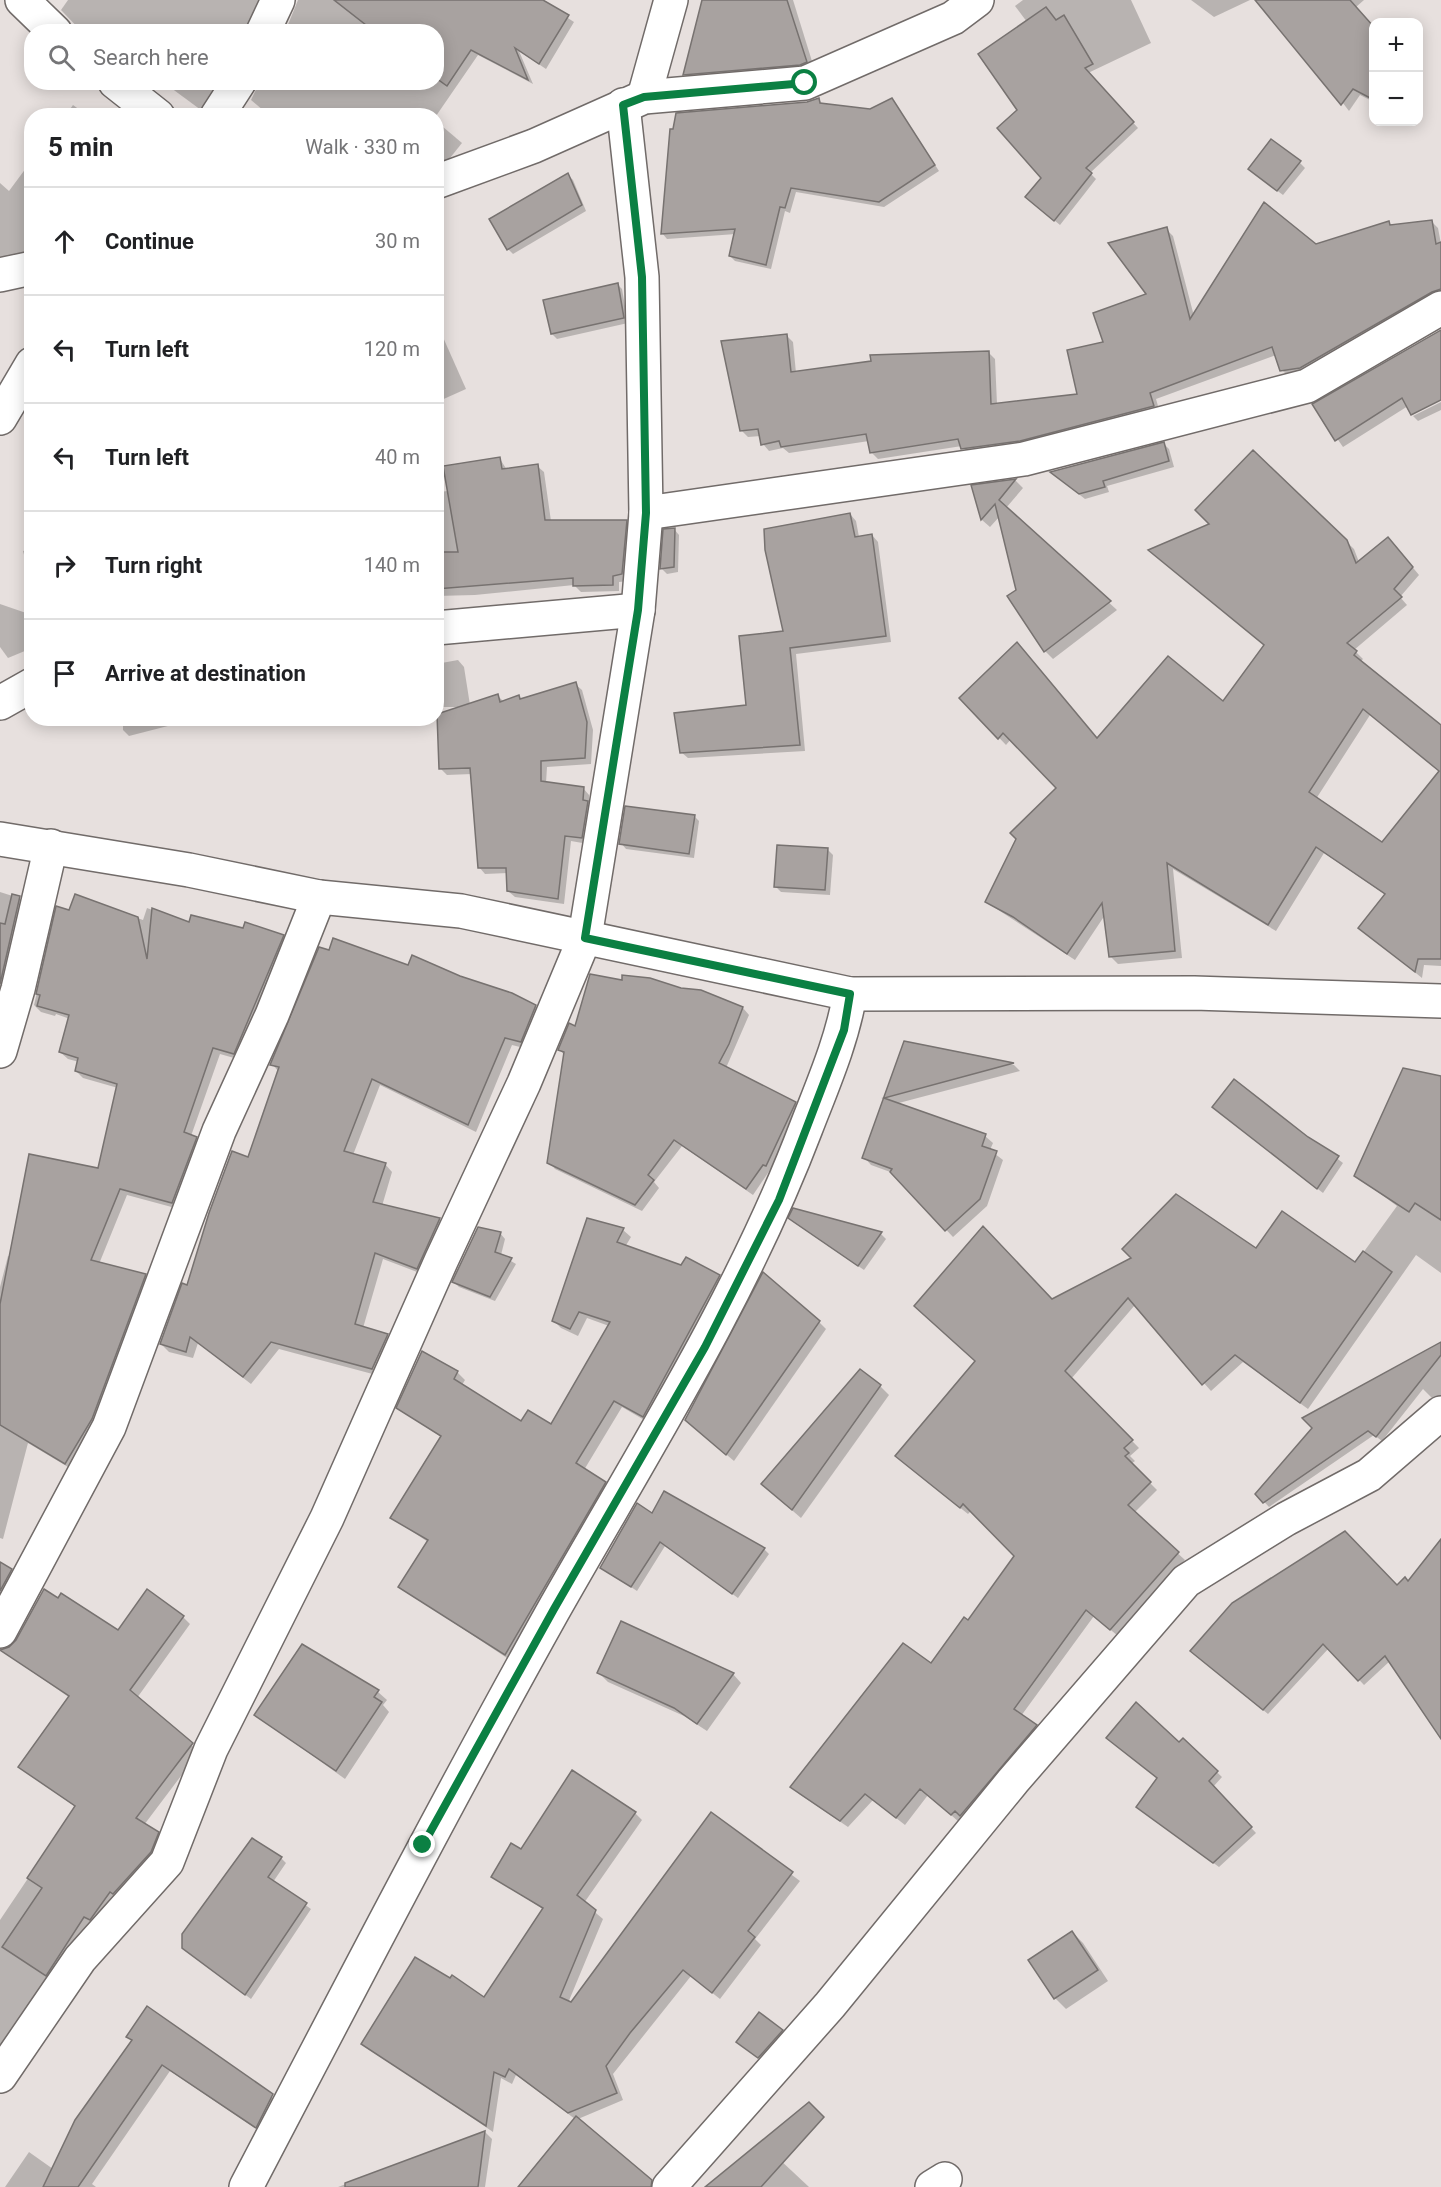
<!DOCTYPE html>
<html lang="en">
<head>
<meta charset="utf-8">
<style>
  body { margin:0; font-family:Roboto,sans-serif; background:#f2f2f2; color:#202124 }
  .controls { position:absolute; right:18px; top:18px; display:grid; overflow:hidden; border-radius:12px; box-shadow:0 3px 15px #0003 }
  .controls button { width:54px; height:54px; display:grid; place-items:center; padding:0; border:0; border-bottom:2px solid #e0e0e0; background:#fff; color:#202124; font:30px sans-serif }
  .stop { position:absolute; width:18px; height:18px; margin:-14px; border:4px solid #0b8043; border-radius:50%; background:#fff }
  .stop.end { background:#0b8043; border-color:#fff; box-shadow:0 2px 6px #0008 }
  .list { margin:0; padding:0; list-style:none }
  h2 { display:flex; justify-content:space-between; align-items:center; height:78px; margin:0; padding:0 24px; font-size:26px }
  h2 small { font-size:20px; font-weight:400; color:#757577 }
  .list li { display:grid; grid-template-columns:39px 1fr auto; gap:18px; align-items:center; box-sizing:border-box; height:108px; padding:0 24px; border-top:2px solid #e0e0e0 }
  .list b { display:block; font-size:22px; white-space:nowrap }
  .list em { font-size:20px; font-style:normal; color:#757577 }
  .icon { flex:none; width:33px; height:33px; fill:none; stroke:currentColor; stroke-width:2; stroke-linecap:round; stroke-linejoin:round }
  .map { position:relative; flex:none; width:1441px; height:2187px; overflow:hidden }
  .search { position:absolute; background:#fff; box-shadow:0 3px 15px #0003; left:24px; top:24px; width:420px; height:66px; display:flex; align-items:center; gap:15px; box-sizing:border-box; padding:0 21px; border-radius:24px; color:#757577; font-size:22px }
  .panel { position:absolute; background:#fff; box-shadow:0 3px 15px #0003; left:24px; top:108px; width:420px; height:618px; border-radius:24px }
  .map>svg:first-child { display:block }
  .shadow { fill:#0003 }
  .building { fill:#a8a2a0; stroke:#777270; stroke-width:1.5; fill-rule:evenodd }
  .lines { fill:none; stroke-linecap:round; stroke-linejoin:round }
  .minor-casing { stroke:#716b69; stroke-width:36 }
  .minor { stroke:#fff; stroke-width:33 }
  .route { stroke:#0b8043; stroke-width:8 }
</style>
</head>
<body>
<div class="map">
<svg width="1441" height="2187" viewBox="0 0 1441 2187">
  <rect width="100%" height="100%" fill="#e7e0de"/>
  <g class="shadow">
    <polygon points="68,0 266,0 253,32 82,32 61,10"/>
    <polygon points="298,0 540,0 574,22 546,69 519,51 533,84 478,55 436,116 270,116 251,100 259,83 436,82 436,32 285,32"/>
    <polygon points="703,0 793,0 815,71 693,83 684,74"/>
    <polygon points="1023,0 1131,0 1151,43 1088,73 1138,128 1090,173 1096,179 1060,225 1032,202 1043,178 1019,110 1027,22 1015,6"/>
    <polygon points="1191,0 1250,0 1214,17"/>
    <polygon points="1264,0 1364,0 1356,7 1374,42 1374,102 1360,95 1349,111"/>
    <polygon points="163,82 228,82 205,113"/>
    <polygon points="818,99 823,104 870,111 892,100 939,171 884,207 796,192 790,213 785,211 771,269 735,261 730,256 736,234 667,239 662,233 807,103"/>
    <polygon points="73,105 88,116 65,116"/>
    <polygon points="436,121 462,143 442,168 436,163"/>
    <polygon points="32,160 32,256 0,264 0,183 9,191"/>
    <polygon points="1300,163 1305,168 1283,195 1255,174"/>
    <polygon points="568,175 573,180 586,211 513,254 508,249"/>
    <polygon points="1431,221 1438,228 1441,244 1441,297 1307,375 1289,377 1282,370 1276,355 1156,399 1160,413 969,455 962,446 878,459 871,452 869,441 789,453 783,448 769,451 763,444 761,436 748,437 742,431 786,335 793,342 796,373 988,352 995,359 997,404 1079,395 1105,343 1149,295 1166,229 1173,236 1194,316 1316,245 1389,223 1393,227"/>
    <polygon points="617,284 622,289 628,323 557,339 552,334"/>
    <polygon points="436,329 442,335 466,389 437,402"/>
    <polygon points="1441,331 1441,399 1412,415 1408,406 1343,447 1314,405"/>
    <polygon points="1441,402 1441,410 1418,421 1413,416"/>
    <polygon points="1164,444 1169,449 1174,467 1107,486 1109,492 1085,499 1057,477"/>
    <polygon points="1253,452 1354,549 1359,562 1395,546 1419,575 1400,597 1407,605 1354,650 1363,659 1360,662 1370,715 1316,799 1382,844 1441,771 1441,966 1424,965 1422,978 1360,928 1386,895 1324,853 1276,931 1173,869 1182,958 1118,964 1111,957 1105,915 1075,960 986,902 1058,788 1011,739 1006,745 961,698 1017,644 1097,739 1224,703 1266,645 1211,525"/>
    <polygon points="500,459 507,470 537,466 544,472 551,521 626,521 633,528 628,581 619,582 619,591 581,592 574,585 475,595 436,596 436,492 449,491"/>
    <polygon points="1016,481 1023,488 1006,508 1117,610 1053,659 1045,651 1018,591 1000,516 990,527 982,520 973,487"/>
    <polygon points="32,509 32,532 27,510"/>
    <polygon points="850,514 856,521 859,537 872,535 878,542 891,642 796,654 805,751 688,758 681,752 747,706"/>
    <polygon points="674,529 679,535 678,572 667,574 662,569"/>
    <polygon points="32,549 32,584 23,551"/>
    <polygon points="0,604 32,615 32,648 8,658 0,647"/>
    <polygon points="458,660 464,667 470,705 498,696 504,702 519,696 522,700 575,684 582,690 593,730 591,764 547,767 546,783 583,788 589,795 589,803 594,808 588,844 571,841 564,904 515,897 508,891 508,873 485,874 479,867 472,774 447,775 440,768 461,707 436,707 436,664"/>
    <polygon points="123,718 199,718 129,736 123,730"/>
    <polygon points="694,816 699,821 694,858 626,849 621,843"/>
    <polygon points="828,850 833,855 830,895 781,892 776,887"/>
    <polygon points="0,892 19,898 26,904 0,1001"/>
    <polygon points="76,896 143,920 147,908 190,924 283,936 290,943 241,1060 220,1054 191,1136 203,1145 179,1209 127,1195 99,1264 145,1275 152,1282 98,1427 73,1470 28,1443 3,1539 0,1538 0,1287 8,1256 12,1258 99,1170 118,1088 83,1078 76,1071 79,1062 68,1059 60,1052 70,1019 56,1014 55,1016 41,1012 34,1005 57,908 70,911"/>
    <polygon points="408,967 535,1007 543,1014 528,1049 512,1045 476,1132 380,1085 353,1155 385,1164 392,1172 382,1206 440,1219 447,1227 425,1275 383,1259 363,1328 387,1335 395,1343 380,1376 279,1349 251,1384 198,1343 193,1358 169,1352 161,1344 249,1159 279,1072 272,1064"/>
    <polygon points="681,989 701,992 743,1008 749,1015 726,1068 795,1103 802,1110 773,1172 770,1170 753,1195 682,1146 654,1182 659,1188 642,1211 555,1169 549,1162 565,1056 560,1050 576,1028"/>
    <polygon points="905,1043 1014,1065 1020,1071 895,1104 985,1136 993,1143 990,1150 1003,1160 987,1206 953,1237 893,1173 871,1165 864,1157"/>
    <polygon points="1441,1078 1441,1273 1416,1255 1308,1409 1243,1362 1211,1391 1135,1305 1071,1379 1139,1448 1130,1456 1135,1461 1131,1464 1157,1490 1134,1513 1185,1560 1118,1636 1094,1616 1021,1716 1043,1733 959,1822 928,1795 905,1825 873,1800 848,1827 799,1794 792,1786 931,1665 968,1622 1016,1555 972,1510 968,1514 905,1464 1052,1301 1257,1250 1355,1264 1397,1206 1356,1176"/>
    <polygon points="1234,1081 1343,1163 1323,1193 1219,1112"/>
    <polygon points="794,1210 881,1234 886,1239 864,1270 795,1223 790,1218"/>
    <polygon points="588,1220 623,1230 631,1237 625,1247 719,1277 726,1284 651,1424 622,1407 584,1470 612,1491 513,1662 400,1587 428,1542 392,1518 441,1437 398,1408 422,1353 458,1373 465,1380 462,1385 522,1423 551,1426 609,1326 587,1318 578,1336 561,1328 554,1321"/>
    <polygon points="500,1233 505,1239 501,1255 516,1264 495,1301 459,1287 454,1282"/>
    <polygon points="819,1322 826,1329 734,1461 694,1427"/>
    <polygon points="1441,1344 1441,1400 1436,1402 1423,1389 1382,1441 1374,1435 1269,1507 1257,1494"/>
    <polygon points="880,1386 889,1395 801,1518 772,1493"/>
    <polygon points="653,1515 764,1549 769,1554 738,1598 665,1546 637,1591 601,1567"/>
    <polygon points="0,1563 16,1575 0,1605"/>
    <polygon points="1441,1573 1441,1686 1390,1661 1364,1685 1329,1648 1268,1714 1197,1656"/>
    <polygon points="183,1617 190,1624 137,1698 199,1752 144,1825 165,1841 0,2060 0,1920 76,1807 20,1767 70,1698 1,1650 118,1632"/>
    <polygon points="302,1646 378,1692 387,1700 383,1705 389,1712 345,1779 256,1715"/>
    <polygon points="599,1673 733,1674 741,1683 707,1731 684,1716 608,1682"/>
    <polygon points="1183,1740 1222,1777 1213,1787 1256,1833 1219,1867 1143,1812"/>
    <polygon points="635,1813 642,1820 584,1903 603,1919 568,2003 571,2004 711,1814 800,1881 755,1939 761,1945 720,1999 691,1976 613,2074 623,2100 578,2119 657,2187 520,2187 575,2119 516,2075 512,2084 501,2078 493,2132 363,2044 485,1999 544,1910 493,1876 521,1851"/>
    <polygon points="281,1858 286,1863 273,1882 311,1909 251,1999 183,1948"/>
    <polygon points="1072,1932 1083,1943 1108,1981 1066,2009 1055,1998"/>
    <polygon points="147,2008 280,2103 264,2134 170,2071 92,2184 96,2187 5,2187 29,2152 53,2169 133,2041 128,2037"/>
    <polygon points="782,2031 787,2036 764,2062 743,2047"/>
    <polygon points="485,2132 492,2139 485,2187 338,2187"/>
    <polygon points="762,2143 809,2187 708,2187"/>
  </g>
  <g class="building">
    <polygon points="334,0 543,0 569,15 539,64 515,48 528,80 471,50 447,86 436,78 436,32 375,32"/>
    <polygon points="702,0 787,0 807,62 800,65 683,75"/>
    <polygon points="1255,0 1350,0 1374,27 1374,100 1353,89 1341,105"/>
    <polygon points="1046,7 1056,20 1064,15 1093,64 1085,68 1134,122 1086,168 1092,173 1054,221 1025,197 1041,178 997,128 1017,110 978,54"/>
    <polygon points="819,98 820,103 870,109 892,98 935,165 879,202 791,188 785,208 780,207 766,265 729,256 735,229 661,234 670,129 673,129 676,113 807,102"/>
    <polygon points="1271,139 1301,161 1277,191 1248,169"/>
    <polygon points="568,173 582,205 507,250 489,219"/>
    <polygon points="1264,202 1316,244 1389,221 1390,225 1432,220 1436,244 1441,242 1441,289 1432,292 1300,368 1280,371 1272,347 1150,393 1154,406 1020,441 961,449 958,439 870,453 866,434 781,447 779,441 761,445 758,429 740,431 721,341 787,334 791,372 871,361 870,355 989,351 991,404 1077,394 1067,350 1103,342 1093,313 1146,294 1108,243 1167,227 1190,319"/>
    <polygon points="618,283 624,318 551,334 543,300"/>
    <polygon points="1441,330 1441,400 1411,415 1402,398 1335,441 1312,404"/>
    <polygon points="1164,442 1169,461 1103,481 1105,487 1079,494 1050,472"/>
    <path d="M1253 450 1347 540 1356 563 1388 537 1413 567 1394 589 1402 597 1347 643 1357 651 1354 655 1441 725V959H1418L1415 972 1358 928 1385 894 1316 847 1268 925 1167 863 1175 951 1109 957 1102 903 1067 954 1013 917 985 902 1016 839 1010 833 1056 788 1003 733 998 739 959 698 1017 642 1097 738 1168 656 1223 701 1264 645 1148 550 1209 524 1195 510ZM1363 709 1439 771 1382 842 1309 792Z"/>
    <polygon points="500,457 502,469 538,464 545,520 627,520 622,574 613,576 613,585 573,586 573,578 436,589 436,552 458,552 443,466"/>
    <polygon points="1016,479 999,500 1111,601 1044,652 1007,596 1016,590 995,504 981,520 971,485"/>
    <polygon points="850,513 855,537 872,534 886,636 790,648 800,745 680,753 674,713 746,705 739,636 783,631 765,550 764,529"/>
    <polygon points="675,528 674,567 660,569 663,529"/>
    <polygon points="576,682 587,722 585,758 541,761 541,781 584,787 583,800 588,801 582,838 565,836 558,899 507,891 506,868 478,868 470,768 439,769 437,714 498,694 500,702 519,695 520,699"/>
    <polygon points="625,806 695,815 689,854 619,844"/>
    <polygon points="777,845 828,848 825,890 774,887"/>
    <polygon points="12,894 20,896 0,984 0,923 5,924"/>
    <polygon points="75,894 138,917 147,959 152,908 189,922 191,915 243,928 245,922 284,935 234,1054 213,1048 184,1132 197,1137 172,1203 120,1189 91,1260 146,1274 92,1419 65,1464 0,1425 0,1304 29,1154 98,1168 117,1084 75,1071 78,1058 59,1052 69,1015 37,1006 40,995 36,994 56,906 69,910"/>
    <polygon points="333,938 408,965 412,955 460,976 512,993 536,1005 521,1042 505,1038 468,1125 372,1079 344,1151 386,1163 373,1202 440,1218 417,1269 375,1253 355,1324 388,1334 372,1369 271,1342 243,1377 190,1337 186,1352 160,1344 182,1283 187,1285 209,1213 232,1151 248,1157 279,1067 270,1065 319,947 329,950"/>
    <polygon points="590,974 622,980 622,975 650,978 681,988 701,990 743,1007 729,1044 719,1063 796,1102 766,1166 763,1165 746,1189 674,1140 648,1175 654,1180 635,1205 547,1163 564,1052 558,1050 569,1023 575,1026"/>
    <polygon points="904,1041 1014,1063 884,1098 986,1134 982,1146 997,1151 980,1199 945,1231 890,1172 892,1169 862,1158"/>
    <polygon points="1403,1068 1441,1076 1441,1220 1415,1203 1409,1212 1354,1176"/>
    <polygon points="1234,1079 1308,1137 1339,1156 1317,1189 1212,1107"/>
    <polygon points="1176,1194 1256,1248 1282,1211 1355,1262 1363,1251 1392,1272 1300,1403 1235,1355 1202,1385 1128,1298 1065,1371 1133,1440 1124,1448 1129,1453 1125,1456 1151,1482 1128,1505 1179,1552 1110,1630 1086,1610 1014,1709 1037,1725 960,1816 955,1811 951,1815 920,1789 896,1818 865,1794 840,1821 790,1787 903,1643 931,1663 964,1617 968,1620 1014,1556 963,1504 960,1508 895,1456 975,1361 914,1306 983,1226 1052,1299 1131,1258 1122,1249"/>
    <polygon points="793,1208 882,1232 858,1266 788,1218"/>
    <polygon points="587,1218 624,1228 617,1242 681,1265 686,1257 720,1275 643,1417 614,1401 576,1463 606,1482 505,1655 398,1587 428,1540 390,1518 441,1436 396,1408 422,1351 458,1371 454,1379 521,1421 528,1410 551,1424 610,1322 579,1312 570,1329 552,1321"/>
    <polygon points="478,1227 501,1232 495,1252 512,1258 490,1297 452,1282"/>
    <polygon points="763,1272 820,1321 726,1455 685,1420"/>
    <polygon points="1441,1342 1441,1355 1376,1437 1368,1431 1263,1503 1255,1494 1312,1428 1302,1418"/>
    <polygon points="860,1369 881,1385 792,1510 761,1484"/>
    <polygon points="664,1491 765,1548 732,1594 660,1542 631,1587 600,1568 637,1503 652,1513"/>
    <polygon points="1345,1531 1397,1585 1405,1577 1408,1581 1441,1539 1441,1739 1385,1656 1358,1681 1323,1644 1263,1710 1190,1651 1232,1603"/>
    <polygon points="0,1562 12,1569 0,1591"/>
    <polygon points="44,1589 58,1598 61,1593 118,1630 147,1589 184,1616 130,1690 193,1743 136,1818 159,1832 151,1852 113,1894 110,1892 90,1920 84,1917 46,1976 2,1947 42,1888 27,1878 75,1806 18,1767 69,1696 0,1650 9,1647 16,1640"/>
    <polygon points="621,1621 734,1673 697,1724 674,1708 597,1673"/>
    <polygon points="302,1644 379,1690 374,1697 382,1702 336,1771 254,1715"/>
    <polygon points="1136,1702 1179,1742 1183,1738 1218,1771 1209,1781 1252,1827 1213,1863 1136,1807 1157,1778 1106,1738"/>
    <polygon points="572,1770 636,1812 577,1895 596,1910 560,1997 571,2002 711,1812 793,1872 748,1931 755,1937 712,1993 683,1970 630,2033 606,2066 617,2093 568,2113 509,2069 505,2077 494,2072 486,2126 361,2044 415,1957 450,1978 452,1975 484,1997 543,1908 491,1877 511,1843 521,1849"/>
    <polygon points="252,1838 282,1857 268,1877 307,1903 245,1995 182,1948 182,1934"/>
    <polygon points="1072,1931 1098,1970 1054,1999 1028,1960"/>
    <polygon points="147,2006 273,2094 256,2128 162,2065 78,2187 43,2187 75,2120 132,2040 126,2037"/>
    <polygon points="759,2012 783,2030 758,2058 736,2042"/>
    <polygon points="809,2102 824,2117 761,2187 705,2187"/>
    <polygon points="576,2116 652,2180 651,2187 518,2187"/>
    <polygon points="485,2131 478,2187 345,2187 345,2183"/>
  </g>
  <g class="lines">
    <g class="minor-casing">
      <g id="minor">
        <polyline points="22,0 55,32"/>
        <polyline points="263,32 278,0"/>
        <polyline points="115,82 158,116"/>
        <polyline points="644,97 671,0"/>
        <polyline points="217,116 239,82"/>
        <polyline points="436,182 534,146 644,97 805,83 953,18 977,0"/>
        <polyline points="0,275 32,268"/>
        <polyline points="0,418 32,364"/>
        <polyline points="646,513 1024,459 1307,386 1441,308"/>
        <polyline points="436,628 638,610"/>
        <polyline points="0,703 32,685"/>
        <polyline points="0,839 189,870 319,897 461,911 850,994 1194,993 1441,1001"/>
        <polyline points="0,1051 18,989 51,846"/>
        <polyline points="0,1631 109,1427 219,1131 272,1015 319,897"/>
        <polyline points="0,2076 80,1959 167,1862 211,1749 327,1518 441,1261 524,1083 585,937 638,610 646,513 642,277 623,105"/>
        <path d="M246 2187C347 1994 447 1801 553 1611 643 1452 741 1299 806 1128 823 1084 842 1041 850 994"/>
        <polyline points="669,2187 830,2005 1013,1781 1186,1581 1286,1519 1369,1475 1441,1413"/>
        <polyline points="932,2187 945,2179"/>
      </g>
    </g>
    <use href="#minor" class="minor"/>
  </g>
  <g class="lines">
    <polyline class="route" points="423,1845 554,1609 705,1347 779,1200 844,1030 850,994 585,938 638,610 646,513 642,277 623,105 644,97 805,83"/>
  </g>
</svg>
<div class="controls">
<button>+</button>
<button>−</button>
</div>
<div class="stop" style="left:805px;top:83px"></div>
<div class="stop end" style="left:423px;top:1845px"></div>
<div class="search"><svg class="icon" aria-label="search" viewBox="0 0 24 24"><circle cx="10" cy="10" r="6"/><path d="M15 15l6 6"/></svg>Search here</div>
<section class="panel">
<h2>5 min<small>Walk · 330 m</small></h2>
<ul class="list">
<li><svg class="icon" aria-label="ahead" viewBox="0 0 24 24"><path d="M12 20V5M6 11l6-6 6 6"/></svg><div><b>Continue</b></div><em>30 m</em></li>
<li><svg class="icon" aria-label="left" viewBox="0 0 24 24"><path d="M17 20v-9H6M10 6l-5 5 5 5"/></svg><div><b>Turn left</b></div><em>120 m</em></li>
<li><svg class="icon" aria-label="left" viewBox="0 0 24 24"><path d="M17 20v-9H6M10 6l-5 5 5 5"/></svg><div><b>Turn left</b></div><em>40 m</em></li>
<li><svg class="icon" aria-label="right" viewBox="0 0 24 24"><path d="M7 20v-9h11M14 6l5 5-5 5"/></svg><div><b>Turn right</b></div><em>140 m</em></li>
<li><svg class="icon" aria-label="arrive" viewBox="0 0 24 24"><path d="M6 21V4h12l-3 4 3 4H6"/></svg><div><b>Arrive at destination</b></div></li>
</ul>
</section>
</div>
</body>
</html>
